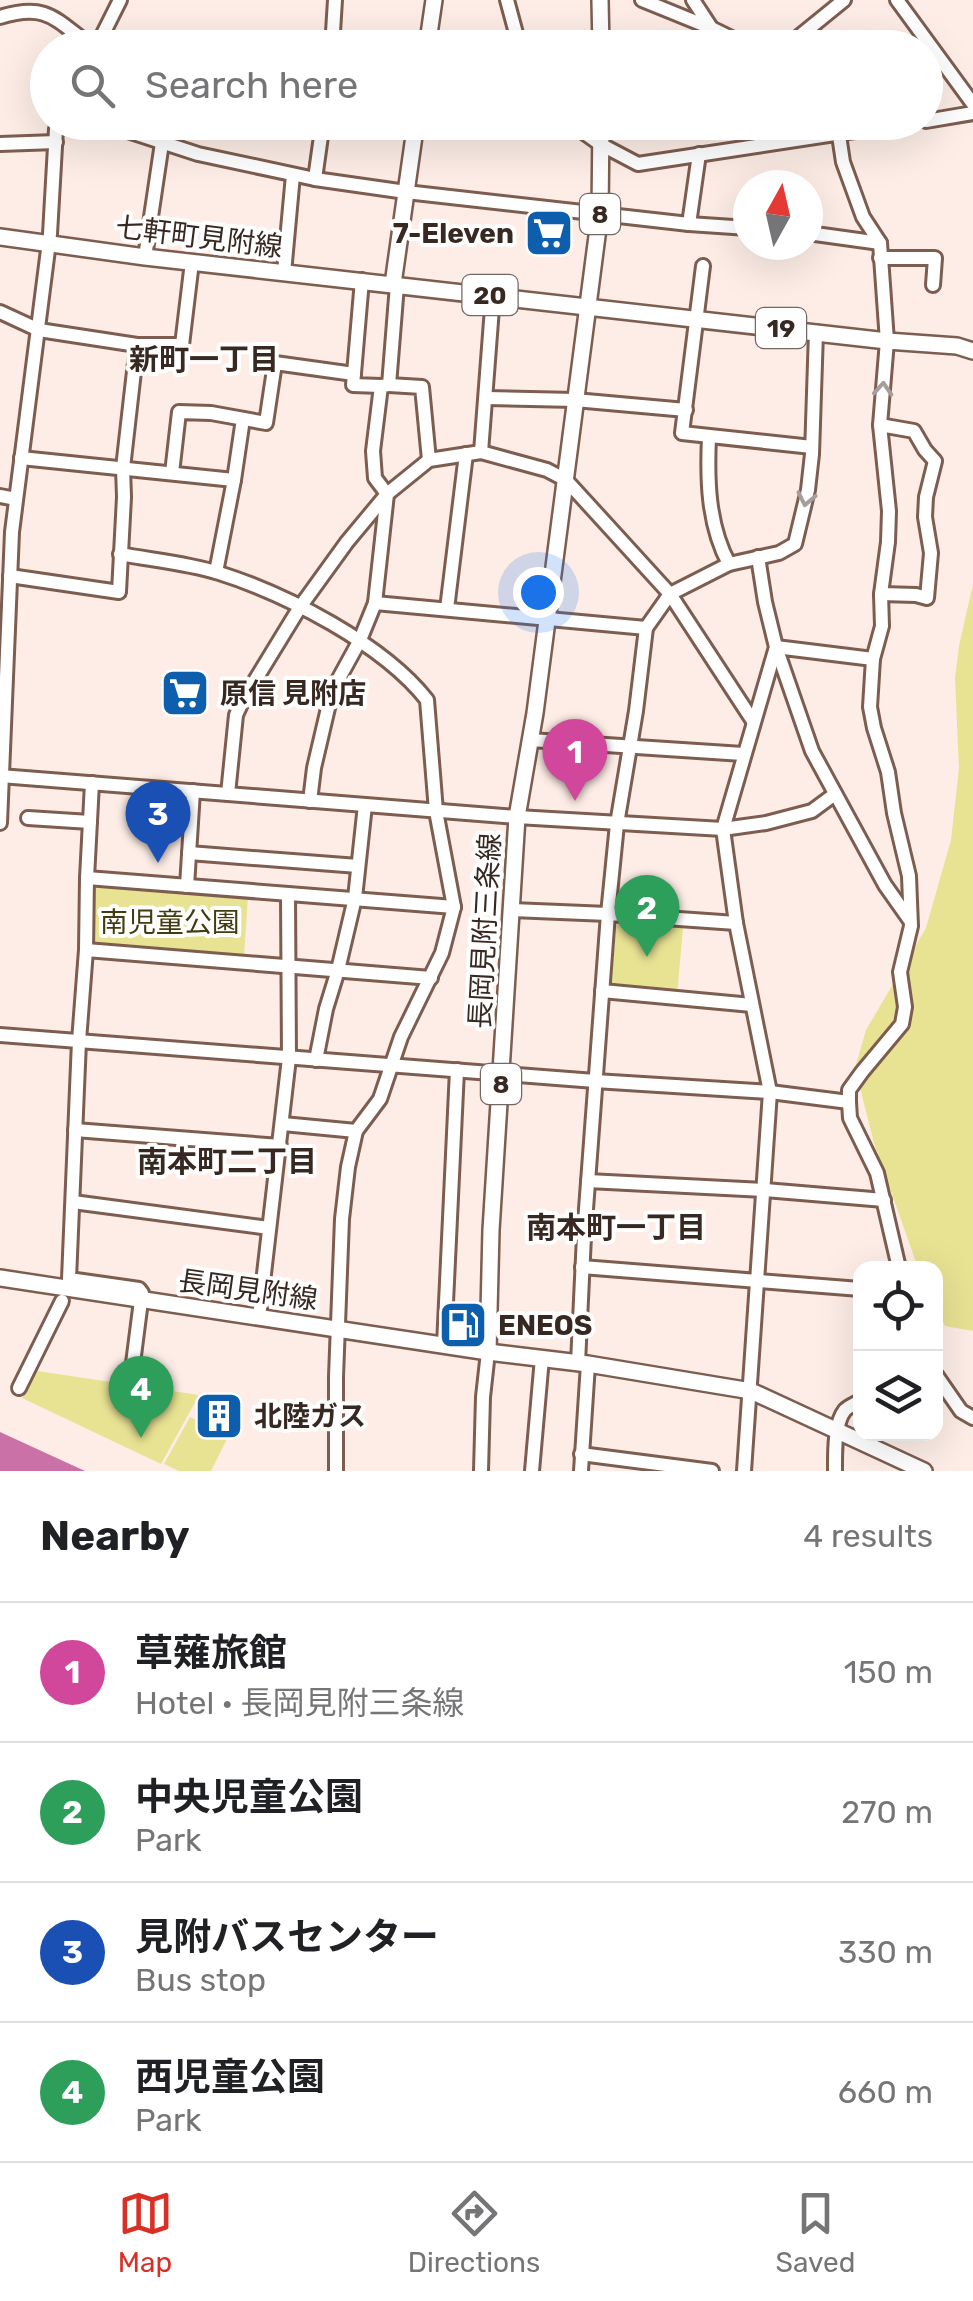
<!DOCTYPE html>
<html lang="en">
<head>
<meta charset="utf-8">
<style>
  body { margin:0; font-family:Rubik,"Noto Sans JP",sans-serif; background:#f6f6f6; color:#202124 }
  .controls { position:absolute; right:30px; bottom:30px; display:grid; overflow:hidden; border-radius:20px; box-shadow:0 10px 40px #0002 }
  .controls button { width:90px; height:90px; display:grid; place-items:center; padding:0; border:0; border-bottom:2px solid #e0e0e0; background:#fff; color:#202124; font:50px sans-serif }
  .compass { position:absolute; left:733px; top:170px; width:90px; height:90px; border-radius:50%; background:#fff; box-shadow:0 10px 40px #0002; rotate:8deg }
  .you { position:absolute; left:538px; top:592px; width:35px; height:35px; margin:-25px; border:8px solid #fff; border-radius:50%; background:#1a73e8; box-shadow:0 0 0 15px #1a73e833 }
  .badge { display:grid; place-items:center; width:65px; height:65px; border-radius:50%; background:#d93025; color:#fff; font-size:32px; font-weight:700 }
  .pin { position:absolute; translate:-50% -82px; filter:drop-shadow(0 2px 5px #0008) }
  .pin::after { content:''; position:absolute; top:52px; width:35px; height:30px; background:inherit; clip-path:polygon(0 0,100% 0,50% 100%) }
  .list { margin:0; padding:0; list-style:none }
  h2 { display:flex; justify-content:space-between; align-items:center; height:130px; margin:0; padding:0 40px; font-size:42px }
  h2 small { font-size:32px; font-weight:400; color:#757577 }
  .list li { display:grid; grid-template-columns:65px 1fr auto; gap:30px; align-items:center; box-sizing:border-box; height:140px; padding:0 40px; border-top:2px solid #e0e0e0 }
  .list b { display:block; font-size:38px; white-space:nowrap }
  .list p { margin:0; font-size:32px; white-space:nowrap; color:#757577 }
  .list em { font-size:32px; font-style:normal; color:#757577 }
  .icon { flex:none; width:55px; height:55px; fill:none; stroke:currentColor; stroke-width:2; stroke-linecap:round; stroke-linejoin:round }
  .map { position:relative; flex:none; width:973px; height:1471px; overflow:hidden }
  .search { position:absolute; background:#fff; box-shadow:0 10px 40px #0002; left:30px; right:30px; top:30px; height:110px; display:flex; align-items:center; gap:25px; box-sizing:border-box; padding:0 35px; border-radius:55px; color:#757577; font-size:38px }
  .sheet { height:690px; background:#fff }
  nav { display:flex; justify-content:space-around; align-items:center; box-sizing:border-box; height:140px; border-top:2px solid #e0e0e0; background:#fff; font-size:28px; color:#757577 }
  nav a { display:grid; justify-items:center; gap:5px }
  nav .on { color:#d93025 }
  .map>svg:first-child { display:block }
  .green { fill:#e8e293 }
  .water { fill:#ca72a7 }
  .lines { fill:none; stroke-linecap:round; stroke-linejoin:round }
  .minor-casing { stroke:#7d5d4f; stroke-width:18 }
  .major-casing { stroke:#7d5d4f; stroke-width:20 }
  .minor { stroke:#fff; stroke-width:12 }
  .major { stroke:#fff; stroke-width:15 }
  .oneway { stroke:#a59e9c }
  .labels { text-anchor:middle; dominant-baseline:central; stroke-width:8; stroke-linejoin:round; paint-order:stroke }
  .shield { fill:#fefefe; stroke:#736864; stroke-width:2.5 }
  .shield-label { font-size:25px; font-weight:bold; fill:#372822 }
  .poi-label { font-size:28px; font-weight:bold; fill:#372822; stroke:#fefefe; text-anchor:start }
  .street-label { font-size:28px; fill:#372822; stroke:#fefefe }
  .park-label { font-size:28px; fill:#413d10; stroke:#fefefe }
  .neighbourhood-label { font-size:30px; font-weight:bold; fill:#372822; stroke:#fefefe }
</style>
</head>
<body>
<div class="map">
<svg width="973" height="1471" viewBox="0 0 973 1471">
  <rect width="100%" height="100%" fill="#fdede6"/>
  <g class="green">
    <polygon points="973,584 973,1331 945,1326 936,1308 936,1268 918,1268 874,1143 855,1068 866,1030 926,928 951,840 959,768 955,678 959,646"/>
    <polygon points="96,883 248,895 244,957 91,948"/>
    <polygon points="619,923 683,928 677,995 611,986 616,927"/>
    <polygon points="37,1371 199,1395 161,1464 22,1398"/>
    <polygon points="190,1417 229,1435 211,1471 179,1471 164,1464"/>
  </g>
  <polygon class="water" points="0,1432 85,1471 0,1471"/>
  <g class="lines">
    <g class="minor-casing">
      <g id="minor">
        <polyline points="507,0 520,48"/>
        <polyline points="642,0 711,28 752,48"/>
        <polyline points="693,0 710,26"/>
        <polyline points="897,0 973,104"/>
        <path d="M0 17C49 2 56 21 94 48"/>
        <polyline points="98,41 117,48"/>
        <polyline points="96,48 120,0"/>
        <polyline points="332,48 335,0"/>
        <polyline points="785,48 844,0"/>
        <polyline points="926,121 973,113"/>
        <polyline points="100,122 198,154 315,179 406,192 689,224 748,228"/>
        <polyline points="569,122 600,144 638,164 914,122"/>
        <polyline points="837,122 843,162 863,217 880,243 887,341 880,425 889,511 888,542 881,594 882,626 873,659 870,707 874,728 888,772 894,813 909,876 911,926 900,972 905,1007 902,1024 862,1072 849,1090 849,1102 850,1118 877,1173 899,1268"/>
        <polyline points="0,144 56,142"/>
        <polyline points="315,179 323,122"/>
        <polyline points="689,224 699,154"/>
        <polyline points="808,233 880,243"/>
        <polyline points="145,257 162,143"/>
        <polyline points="880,258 935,258 933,285"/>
        <polyline points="703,266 682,433 812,447"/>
        <polyline points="284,273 293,175"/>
        <polyline points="362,280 353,385 381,386"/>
        <polyline points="0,312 39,330 137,345 182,345 192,262"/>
        <polyline points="389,385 422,387 429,460"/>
        <polyline points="486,398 575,400 686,410"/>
        <polyline points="880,425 914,431 925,450 935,461 926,497 925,517 931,553 927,598 916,595 881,594"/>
        <path d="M709 437C707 480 708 525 729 564"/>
        <polyline points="481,452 493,295"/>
        <polyline points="21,458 234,480"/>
        <polyline points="172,473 179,412 211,413 266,423 275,363 354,374"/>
        <polyline points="0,496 16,499"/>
        <path d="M120 554C152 560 187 563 219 573 286 594 383 644 427 700L436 811 454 907 442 953 401 1037 380 1099 356 1131 348 1167 342 1219 336 1377V1471"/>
        <polyline points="216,572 234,480 243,419"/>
        <polyline points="10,576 119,592 124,497 123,468 137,345"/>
        <polyline points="375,603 646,628"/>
        <polyline points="447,609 466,454"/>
        <polyline points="873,659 776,647 812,751 885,885 909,919"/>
        <polyline points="530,740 743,754"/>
        <polyline points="0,776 517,817 723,829 766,823 812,811 835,794"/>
        <polyline points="92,783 87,878 454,907"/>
        <polyline points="228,794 236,715 242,702 300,607 347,542 387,494 429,460 481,452 547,470 566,480 670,594 753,721"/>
        <polyline points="310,801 314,768 332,691 360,640 375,603 387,494 375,478 373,451 381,386 389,385 397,285"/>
        <polyline points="28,818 90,822"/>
        <polyline points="0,823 12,532 50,234 56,129 62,122"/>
        <polyline points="189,853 358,866"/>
        <polyline points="87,878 86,950 79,1041 69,1279 139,1289 142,1293 131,1379"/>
        <polyline points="187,886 193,791"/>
        <polyline points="512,910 608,914 736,923"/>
        <polyline points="86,950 431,978"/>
        <polyline points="602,991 752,1005"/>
        <polyline points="0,1035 595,1081 770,1092 849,1102"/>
        <polyline points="316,1060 326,1009 338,970 355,898 365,805"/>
        <polyline points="283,1124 356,1131"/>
        <polyline points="75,1130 280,1146"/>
        <polyline points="588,1181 765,1190 884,1200"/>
        <polyline points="73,1202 269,1228"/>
        <polyline points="582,1267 860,1289"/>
        <polyline points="259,1317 289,1058 288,894"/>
        <polyline points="444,1345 457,1070"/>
        <polyline points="578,1363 584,1236 608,914 617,824 636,711 646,628 670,594 729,564 779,553 795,544 808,490 812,454 816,332"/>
        <polyline points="936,1375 961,1411 973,1418"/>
        <polyline points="19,1388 62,1301"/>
        <polyline points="581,1454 712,1471"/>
        <polyline points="481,1471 483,1397 488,1352"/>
        <polyline points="532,1471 542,1358"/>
        <polyline points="581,1471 588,1364"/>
        <polyline points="744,1471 770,1092 736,923 723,829 776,647 765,602 758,557"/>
        <path d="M835 1471C835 1455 834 1423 845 1410 849 1406 855 1404 860 1401"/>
      </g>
    </g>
    <g class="major-casing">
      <g id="major">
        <polyline points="600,0 601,48"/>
        <polyline points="427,48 434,0"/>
        <polyline points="0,237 145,257 887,341 957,346 973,351"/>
        <polyline points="393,284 416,122"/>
        <polyline points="0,1278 488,1352 588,1364 751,1391 924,1471"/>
        <polyline points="488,1352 491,1230 517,817 535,713 600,213 601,122"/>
      </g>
    </g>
    <use href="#minor" class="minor"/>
    <use href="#major" class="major"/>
  </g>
  <defs><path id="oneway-chevron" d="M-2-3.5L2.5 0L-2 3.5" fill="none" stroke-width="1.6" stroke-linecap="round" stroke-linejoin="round" transform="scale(2.5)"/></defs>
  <g class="oneway">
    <use href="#oneway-chevron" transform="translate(883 389) rotate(-86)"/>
    <use href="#oneway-chevron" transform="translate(806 499) rotate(102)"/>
  </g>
  <defs>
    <g id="supermarket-square" transform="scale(2.5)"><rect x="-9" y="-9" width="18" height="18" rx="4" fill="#0d5fad" stroke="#fefefe"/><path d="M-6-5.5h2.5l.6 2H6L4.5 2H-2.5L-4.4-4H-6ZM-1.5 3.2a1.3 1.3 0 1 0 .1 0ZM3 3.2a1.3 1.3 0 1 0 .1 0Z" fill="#fff"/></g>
    <g id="fuel-square" transform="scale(2.5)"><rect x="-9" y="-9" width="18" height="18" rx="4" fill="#0d5fad" stroke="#fefefe"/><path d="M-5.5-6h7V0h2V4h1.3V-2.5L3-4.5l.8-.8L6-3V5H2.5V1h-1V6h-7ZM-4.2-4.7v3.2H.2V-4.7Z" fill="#fff"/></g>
    <g id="building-square" transform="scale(2.5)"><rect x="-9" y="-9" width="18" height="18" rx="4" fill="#0d5fad" stroke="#fefefe"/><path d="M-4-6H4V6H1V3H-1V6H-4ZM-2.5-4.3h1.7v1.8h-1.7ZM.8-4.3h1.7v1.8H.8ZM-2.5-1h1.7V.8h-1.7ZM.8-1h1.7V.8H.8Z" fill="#fff"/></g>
  </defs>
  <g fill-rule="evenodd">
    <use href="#supermarket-square" x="549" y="233"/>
    <use href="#supermarket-square" x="185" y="693"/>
    <use href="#fuel-square" x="463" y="1325"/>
    <use href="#building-square" x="219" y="1416"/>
  </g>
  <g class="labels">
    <g class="shield">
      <rect x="580" y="194" width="40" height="40" rx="8"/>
      <rect x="462.5" y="275" width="55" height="40" rx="8"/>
      <rect x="756" y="308" width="50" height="40" rx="8"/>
      <rect x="481" y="1064" width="40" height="40" rx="8"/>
    </g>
    <g class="shield-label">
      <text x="600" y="214">8</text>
      <text x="490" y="295">20</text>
      <text x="781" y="328">19</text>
      <text x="501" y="1084">8</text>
    </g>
    <g class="poi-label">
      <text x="514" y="233" text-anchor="end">7-Eleven</text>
      <text x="220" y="693">原信 見附店</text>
      <text x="498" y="1325">ENEOS</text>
      <text x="254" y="1416">北陸ガス</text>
    </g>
    <g class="street-label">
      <text transform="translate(199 237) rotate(7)">七軒町見附線</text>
      <text transform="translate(485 931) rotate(-87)">長岡見附三条線</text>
      <text transform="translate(248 1290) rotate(8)">長岡見附線</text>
    </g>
    <g class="park-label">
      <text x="170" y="922">南児童公園</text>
    </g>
    <g class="neighbourhood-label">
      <text x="204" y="360">新町一丁目</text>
      <text x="227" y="1162">南本町二丁目</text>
      <text x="616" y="1228">南本町一丁目</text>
    </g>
  </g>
</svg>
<div class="controls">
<button><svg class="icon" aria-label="locate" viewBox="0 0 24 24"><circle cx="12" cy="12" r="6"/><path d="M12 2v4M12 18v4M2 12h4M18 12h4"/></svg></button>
<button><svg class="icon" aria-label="layers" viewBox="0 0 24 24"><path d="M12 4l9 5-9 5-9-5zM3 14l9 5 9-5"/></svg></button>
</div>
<svg class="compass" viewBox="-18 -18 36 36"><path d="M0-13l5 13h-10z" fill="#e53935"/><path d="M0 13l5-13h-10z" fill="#757577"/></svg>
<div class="you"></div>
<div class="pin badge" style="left:575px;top:801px;background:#d1479c">1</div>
<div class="pin badge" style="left:647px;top:957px;background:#2e9e5b">2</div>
<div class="pin badge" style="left:158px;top:863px;background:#1a4fb4">3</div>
<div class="pin badge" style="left:141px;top:1438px;background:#2e9e5b">4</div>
<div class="search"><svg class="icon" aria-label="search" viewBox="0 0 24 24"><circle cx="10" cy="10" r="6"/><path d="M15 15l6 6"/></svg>Search here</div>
</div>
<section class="sheet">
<h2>Nearby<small>4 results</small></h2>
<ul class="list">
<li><span class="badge" style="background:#d1479c">1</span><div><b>草薙旅館</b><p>Hotel · 長岡見附三条線</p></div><em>150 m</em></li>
<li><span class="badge" style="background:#2e9e5b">2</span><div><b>中央児童公園</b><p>Park</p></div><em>270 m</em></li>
<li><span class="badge" style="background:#1a4fb4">3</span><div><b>見附バスセンター</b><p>Bus stop</p></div><em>330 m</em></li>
<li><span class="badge" style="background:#2e9e5b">4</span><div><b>西児童公園</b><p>Park</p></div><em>660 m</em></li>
</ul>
</section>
<nav>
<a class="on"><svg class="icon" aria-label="map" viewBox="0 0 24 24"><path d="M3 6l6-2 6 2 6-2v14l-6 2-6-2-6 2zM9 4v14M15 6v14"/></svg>Map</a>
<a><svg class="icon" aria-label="directions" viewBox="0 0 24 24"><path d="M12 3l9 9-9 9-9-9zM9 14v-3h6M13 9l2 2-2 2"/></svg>Directions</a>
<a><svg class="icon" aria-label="saved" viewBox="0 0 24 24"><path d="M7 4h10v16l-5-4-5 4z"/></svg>Saved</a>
</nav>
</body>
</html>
